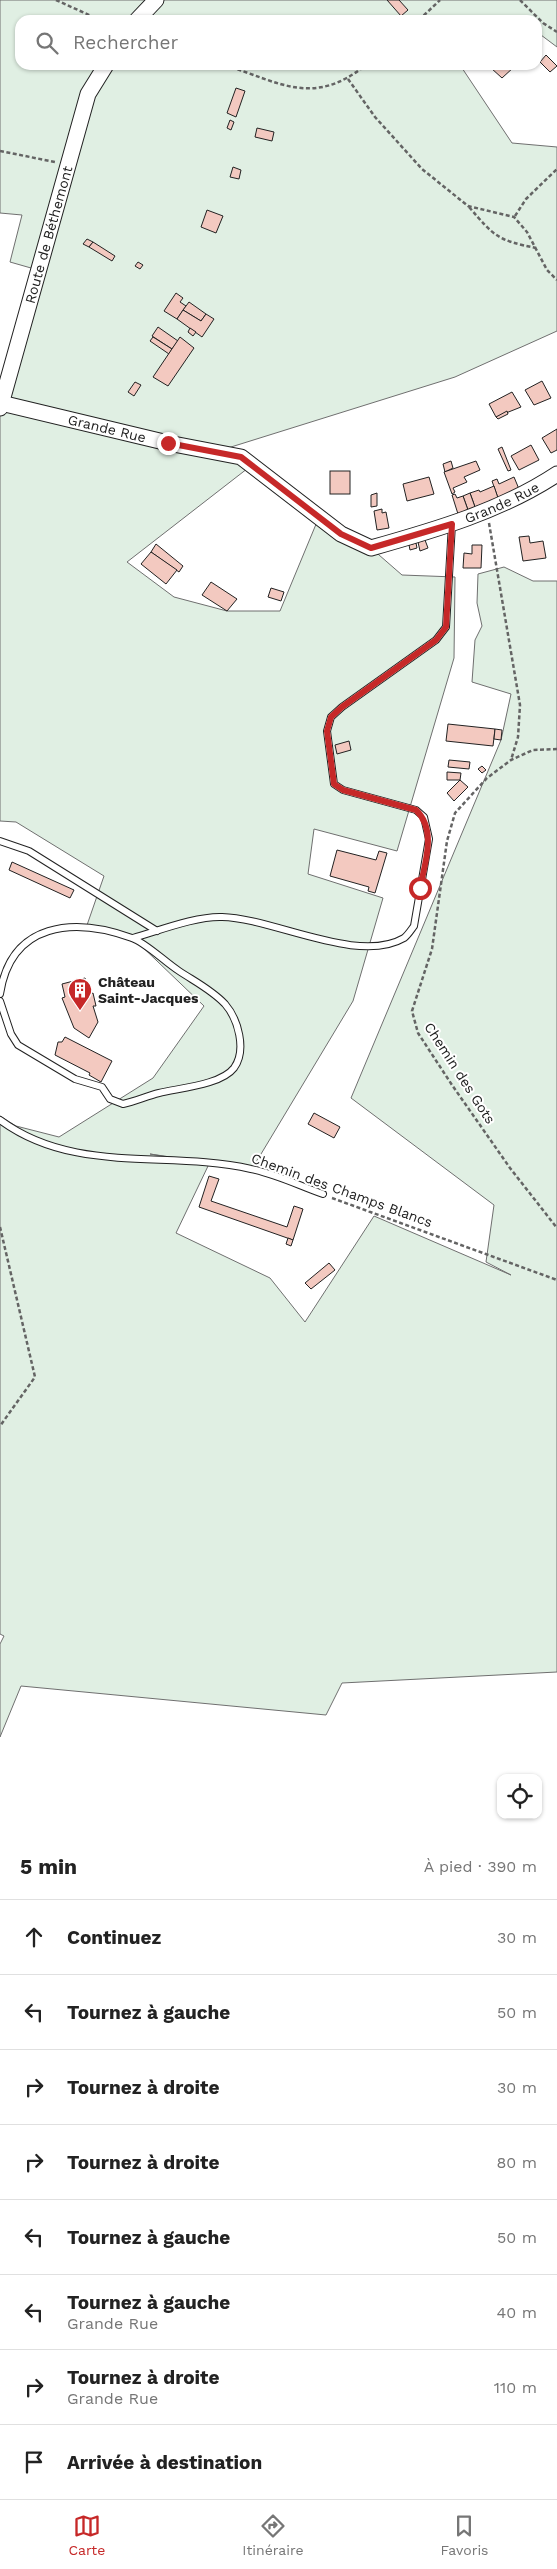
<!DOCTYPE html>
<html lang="fr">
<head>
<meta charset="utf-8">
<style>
  body { margin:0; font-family:"Work Sans",sans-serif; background:#f2f2f2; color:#222 }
  .controls { position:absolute; right:15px; bottom:15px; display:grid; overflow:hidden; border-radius:10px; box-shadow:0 1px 4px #0004 }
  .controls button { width:45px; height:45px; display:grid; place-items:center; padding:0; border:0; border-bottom:1px solid #e0e0e0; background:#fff; color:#222; font:25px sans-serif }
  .stop { position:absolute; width:15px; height:15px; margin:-11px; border:4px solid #c62828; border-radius:50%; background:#fff }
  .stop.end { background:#c62828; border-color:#fff; box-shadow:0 1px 5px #0008 }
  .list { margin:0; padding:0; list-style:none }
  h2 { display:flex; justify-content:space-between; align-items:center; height:65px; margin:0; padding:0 20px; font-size:21px }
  h2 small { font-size:16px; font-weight:400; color:#767676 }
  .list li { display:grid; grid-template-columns:32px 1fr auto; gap:15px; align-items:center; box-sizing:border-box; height:75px; padding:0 20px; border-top:1px solid #e0e0e0 }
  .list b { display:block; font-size:19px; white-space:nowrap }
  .list p { margin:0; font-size:16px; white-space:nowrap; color:#767676 }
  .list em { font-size:16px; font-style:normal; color:#767676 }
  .icon { flex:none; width:28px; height:28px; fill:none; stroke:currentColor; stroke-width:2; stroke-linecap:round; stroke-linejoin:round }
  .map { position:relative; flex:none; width:557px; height:1834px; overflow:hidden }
  .search { position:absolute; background:#fff; box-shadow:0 1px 4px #0004; left:15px; right:15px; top:15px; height:55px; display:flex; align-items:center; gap:12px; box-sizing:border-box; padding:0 18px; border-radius:15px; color:#767676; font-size:19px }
  .sheet { height:665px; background:#fff }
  nav { display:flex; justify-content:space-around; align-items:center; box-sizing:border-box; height:70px; border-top:1px solid #e0e0e0; background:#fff; font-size:14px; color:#767676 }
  nav a { display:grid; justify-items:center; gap:2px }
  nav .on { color:#c62828 }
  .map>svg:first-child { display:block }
  .green { fill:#e0efe3; stroke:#6f6f6f }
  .building { fill:#f3c9c0; stroke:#222 }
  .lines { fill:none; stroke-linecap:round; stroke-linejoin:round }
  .service-casing { stroke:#222; stroke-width:8 }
  .tertiary-casing { stroke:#222; stroke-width:17 }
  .path { stroke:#646464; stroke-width:2.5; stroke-dasharray:4 2.5; stroke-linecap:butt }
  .service { stroke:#fff; stroke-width:6 }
  .tertiary { stroke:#fff; stroke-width:15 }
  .route { stroke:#c62828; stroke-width:6 }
  .labels { text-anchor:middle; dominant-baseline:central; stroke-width:4; stroke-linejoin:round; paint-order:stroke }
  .street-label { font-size:14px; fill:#222; stroke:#fff }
  .poi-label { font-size:14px; font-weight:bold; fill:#222; stroke:#fff; text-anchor:start }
</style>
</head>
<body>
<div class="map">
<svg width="557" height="1834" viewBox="0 0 557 1834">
  <rect width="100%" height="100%" fill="#fff"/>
  <polygon class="green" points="0,0 557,0 557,47 537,32 537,20 20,20 20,65 460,65 512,143 557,147 557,331 455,377 215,452 252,465 127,562 174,597 227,611 280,611 319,517 371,548 402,575 455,577 454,658 397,851 314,829 308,874 383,898 353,1001 252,1169 150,1154 209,1164 176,1233 270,1278 305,1322 374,1216 511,1275 486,1262 494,1205 351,1098 501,740 511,694 472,682 475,640 482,626 477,603 478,574 504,567 533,581 557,581 557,1672 342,1683 326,1715 21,1686 0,1737 0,1644 4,1636 0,1634 0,1116 16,1126 59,1137 153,1078 204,1006 133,938 86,928 104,876 16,822 0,821 0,409 38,270 10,262 22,215 0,213"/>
  <g class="building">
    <polygon points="387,0 399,0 408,10 401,16"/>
    <polygon points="546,55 557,66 550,72 540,62"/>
    <polygon points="494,65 512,65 514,67 502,78 491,68"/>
    <polygon points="236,88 245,91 236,117 227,113"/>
    <polygon points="230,120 234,122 231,130 227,128"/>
    <polygon points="257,128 274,132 272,141 255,137"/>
    <polygon points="233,167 241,170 239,179 230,177"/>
    <polygon points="207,210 223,216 216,233 201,227"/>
    <polygon points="87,239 93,242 89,247 83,244"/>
    <polygon points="93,242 115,256 112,261 89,247"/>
    <polygon points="138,262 143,265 140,269 135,266"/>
    <polygon points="176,293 183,298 180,302 186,306 177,319 164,311"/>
    <polygon points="189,302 206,314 201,321 183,310"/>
    <polygon points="183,310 201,321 206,314 214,319 202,337 177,319"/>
    <polygon points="158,327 178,341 172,349 152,336"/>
    <polygon points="190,328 196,332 193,336 188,332"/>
    <polygon points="153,337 172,349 169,354 150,341"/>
    <polygon points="180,337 194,348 168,386 153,377"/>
    <polygon points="542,381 551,398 534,405 525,390"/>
    <polygon points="135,382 141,385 134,396 128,392"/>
    <polygon points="512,392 521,407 496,417 489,404"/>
    <polygon points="507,411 508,414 498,419 496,417"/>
    <polygon points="557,429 557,450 551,453 542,438"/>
    <polygon points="531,445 539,460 519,470 511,456"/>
    <polygon points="502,447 511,470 508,471 498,449"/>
    <polygon points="451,461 453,468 445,472 443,464"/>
    <polygon points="476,461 480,470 464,477 467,482 453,488 455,492 452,494 444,472"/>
    <rect x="330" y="471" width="20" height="23"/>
    <polygon points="429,477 434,494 407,501 403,484"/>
    <polygon points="514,477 519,489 498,498 492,481 497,479 499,484"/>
    <polygon points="494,486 498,498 475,507 470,493 479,490 480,492"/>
    <polygon points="377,493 377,506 371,507 371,495"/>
    <polygon points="470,493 475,507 468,510 463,496"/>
    <polygon points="455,494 457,498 463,496 468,510 458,514 452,495"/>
    <polygon points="382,509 382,513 386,512 389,528 377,530 374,511"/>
    <polygon points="529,536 530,543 543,541 546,558 523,561 519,537"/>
    <polygon points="425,540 428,548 420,551 418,542"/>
    <polygon points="416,543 417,548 410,550 409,545"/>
    <polygon points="156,544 183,566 179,572 151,552"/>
    <polygon points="472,545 482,545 481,568 463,568 464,553 472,554"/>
    <polygon points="151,552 177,570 166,584 141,564"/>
    <polygon points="211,582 237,599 227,611 202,595"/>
    <polygon points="271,588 284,592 281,601 268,597"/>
    <polygon points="448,724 495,729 493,746 446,741"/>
    <polygon points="495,729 502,730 501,740 494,739"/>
    <polygon points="349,741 351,750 337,754 335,745"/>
    <polygon points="449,760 470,762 469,769 448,767"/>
    <polygon points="482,766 486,770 482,773 478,769"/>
    <polygon points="447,772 461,773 460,780 447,780"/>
    <polygon points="460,780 468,787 454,801 447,793"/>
    <polygon points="337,850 376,860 379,851 387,853 375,893 368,891 369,887 330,876"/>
    <polygon points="12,862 74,890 70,898 9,870"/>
    <polygon points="85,978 90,994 93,993 96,1006 93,1006 98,1022 89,1038 74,1028 62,998 65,997 62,984"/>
    <polygon points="65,1037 112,1061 101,1082 89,1075 90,1073 55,1055 58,1042 62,1042"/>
    <polygon points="314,1113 340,1127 334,1138 308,1124"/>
    <polygon points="209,1176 219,1179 211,1201 287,1227 294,1206 303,1209 293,1240 199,1207"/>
    <polygon points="288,1238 293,1240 291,1246 286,1244"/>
    <polygon points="329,1263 335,1270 311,1289 305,1283"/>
  </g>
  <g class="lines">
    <g class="service-casing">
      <g id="service">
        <polyline points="0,841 29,851 157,931"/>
        <path d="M133 938C158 931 196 916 222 917 273 918 358 965 404 938 408 935 411 930 414 926L429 839 424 817 416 810 343 790 334 784 327 731 331 717 342 707 436 640 446 627 452 524"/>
        <path d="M0 994C11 922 74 917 132 938 146 943 165 962 179 971 194 981 212 990 225 1004 238 1019 247 1050 234 1068 221 1085 179 1088 159 1093 147 1096 136 1101 123 1104L110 1099 102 1087 75 1079 18 1045 11 1034 0 1001"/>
        <path d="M0 1120C74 1175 167 1150 251 1169 276 1174 300 1186 323 1194"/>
      </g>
    </g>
    <g class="tertiary-casing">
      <g id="tertiary">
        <polyline points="137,20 156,0"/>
        <path id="s1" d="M1 403 168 443 241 457 341 534 371 548C435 530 501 511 557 474"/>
        <path id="s2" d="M0 408 88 94 106 65"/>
      </g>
    </g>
    <g class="path">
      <polyline points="56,0 100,20"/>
      <polyline points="520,0 543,23 557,32"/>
      <polyline points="419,20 440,0"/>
      <path d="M225 65C281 83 313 107 366 65"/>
      <polyline points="348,79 375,117 422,169 468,206 514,217 527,232 547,270 557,280"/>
      <polyline points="0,151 55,162"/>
      <path d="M469 207C495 237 497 240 536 248"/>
      <polyline points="515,216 526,199 557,169"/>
      <polyline points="489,523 520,705 518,737 511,760"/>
      <polyline points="557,749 533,750 511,760 487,778 455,813 447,841 432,949 412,1011 418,1033 452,1085 510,1168 557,1228"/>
      <polyline points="332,1198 557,1280"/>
      <polyline points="0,1227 35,1377 0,1426"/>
    </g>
    <use href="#service" class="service"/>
    <use href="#tertiary" class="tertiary"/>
  </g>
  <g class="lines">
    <path class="route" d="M168 443 241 457 341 534 371 548 452 524 446 627 436 640 342 707 331 717 327 731 334 784 343 790 416 810C437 830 425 863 420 888"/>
  </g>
  <defs>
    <g id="building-pin" transform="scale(1.25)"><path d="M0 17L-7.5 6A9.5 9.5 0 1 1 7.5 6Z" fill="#c62828" stroke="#fff"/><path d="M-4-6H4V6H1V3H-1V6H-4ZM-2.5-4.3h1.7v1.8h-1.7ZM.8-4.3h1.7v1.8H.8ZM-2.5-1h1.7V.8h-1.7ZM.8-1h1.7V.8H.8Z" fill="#fff"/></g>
  </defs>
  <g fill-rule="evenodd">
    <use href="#building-pin" x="80" y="990"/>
  </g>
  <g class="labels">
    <g class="street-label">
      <text stroke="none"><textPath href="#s2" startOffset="180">Route de Béthemont</textPath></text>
      <text stroke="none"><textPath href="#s1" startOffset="109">Grande Rue</textPath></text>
      <text stroke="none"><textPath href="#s1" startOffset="544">Grande Rue</textPath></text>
      <text transform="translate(460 1073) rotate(57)">Chemin des Gots</text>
      <text transform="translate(342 1190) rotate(20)">Chemin des Champs Blancs</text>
    </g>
    <g class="poi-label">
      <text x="98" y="982">Château<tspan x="98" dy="16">Saint-Jacques</tspan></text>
    </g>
  </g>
</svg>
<div class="controls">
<button><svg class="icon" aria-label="locate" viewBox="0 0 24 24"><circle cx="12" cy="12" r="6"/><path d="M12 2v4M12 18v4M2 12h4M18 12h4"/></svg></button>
</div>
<div class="stop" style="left:420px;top:888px"></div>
<div class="stop end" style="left:168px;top:443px"></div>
<div class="search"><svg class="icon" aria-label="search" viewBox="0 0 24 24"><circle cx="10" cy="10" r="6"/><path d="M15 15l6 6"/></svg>Rechercher</div>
</div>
<section class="sheet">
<h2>5 min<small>À pied · 390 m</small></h2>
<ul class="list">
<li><svg class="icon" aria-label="ahead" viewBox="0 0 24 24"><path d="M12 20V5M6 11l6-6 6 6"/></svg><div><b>Continuez</b></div><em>30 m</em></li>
<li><svg class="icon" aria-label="left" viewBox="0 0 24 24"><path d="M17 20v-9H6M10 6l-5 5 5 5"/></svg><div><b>Tournez à gauche</b></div><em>50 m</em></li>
<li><svg class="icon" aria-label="right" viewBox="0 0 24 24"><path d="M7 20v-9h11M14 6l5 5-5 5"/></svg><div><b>Tournez à droite</b></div><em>30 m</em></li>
<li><svg class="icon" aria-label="right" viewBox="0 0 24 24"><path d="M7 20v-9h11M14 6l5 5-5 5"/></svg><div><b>Tournez à droite</b></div><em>80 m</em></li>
<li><svg class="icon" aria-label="left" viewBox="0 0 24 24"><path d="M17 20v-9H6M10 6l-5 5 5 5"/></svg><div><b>Tournez à gauche</b></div><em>50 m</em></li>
<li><svg class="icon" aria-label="left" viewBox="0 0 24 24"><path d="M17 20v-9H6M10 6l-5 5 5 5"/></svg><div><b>Tournez à gauche</b><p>Grande Rue</p></div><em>40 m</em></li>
<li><svg class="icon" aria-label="right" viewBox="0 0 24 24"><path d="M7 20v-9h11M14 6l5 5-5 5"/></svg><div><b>Tournez à droite</b><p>Grande Rue</p></div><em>110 m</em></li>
<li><svg class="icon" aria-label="arrive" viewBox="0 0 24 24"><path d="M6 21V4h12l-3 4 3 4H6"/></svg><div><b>Arrivée à destination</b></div></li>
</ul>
</section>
<nav>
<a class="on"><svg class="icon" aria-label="map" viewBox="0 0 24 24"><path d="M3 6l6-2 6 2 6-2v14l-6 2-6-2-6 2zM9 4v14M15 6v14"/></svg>Carte</a>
<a><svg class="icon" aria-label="directions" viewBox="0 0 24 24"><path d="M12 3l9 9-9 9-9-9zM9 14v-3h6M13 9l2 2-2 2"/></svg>Itinéraire</a>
<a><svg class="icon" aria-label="saved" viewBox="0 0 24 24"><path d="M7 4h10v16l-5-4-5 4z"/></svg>Favoris</a>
</nav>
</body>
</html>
